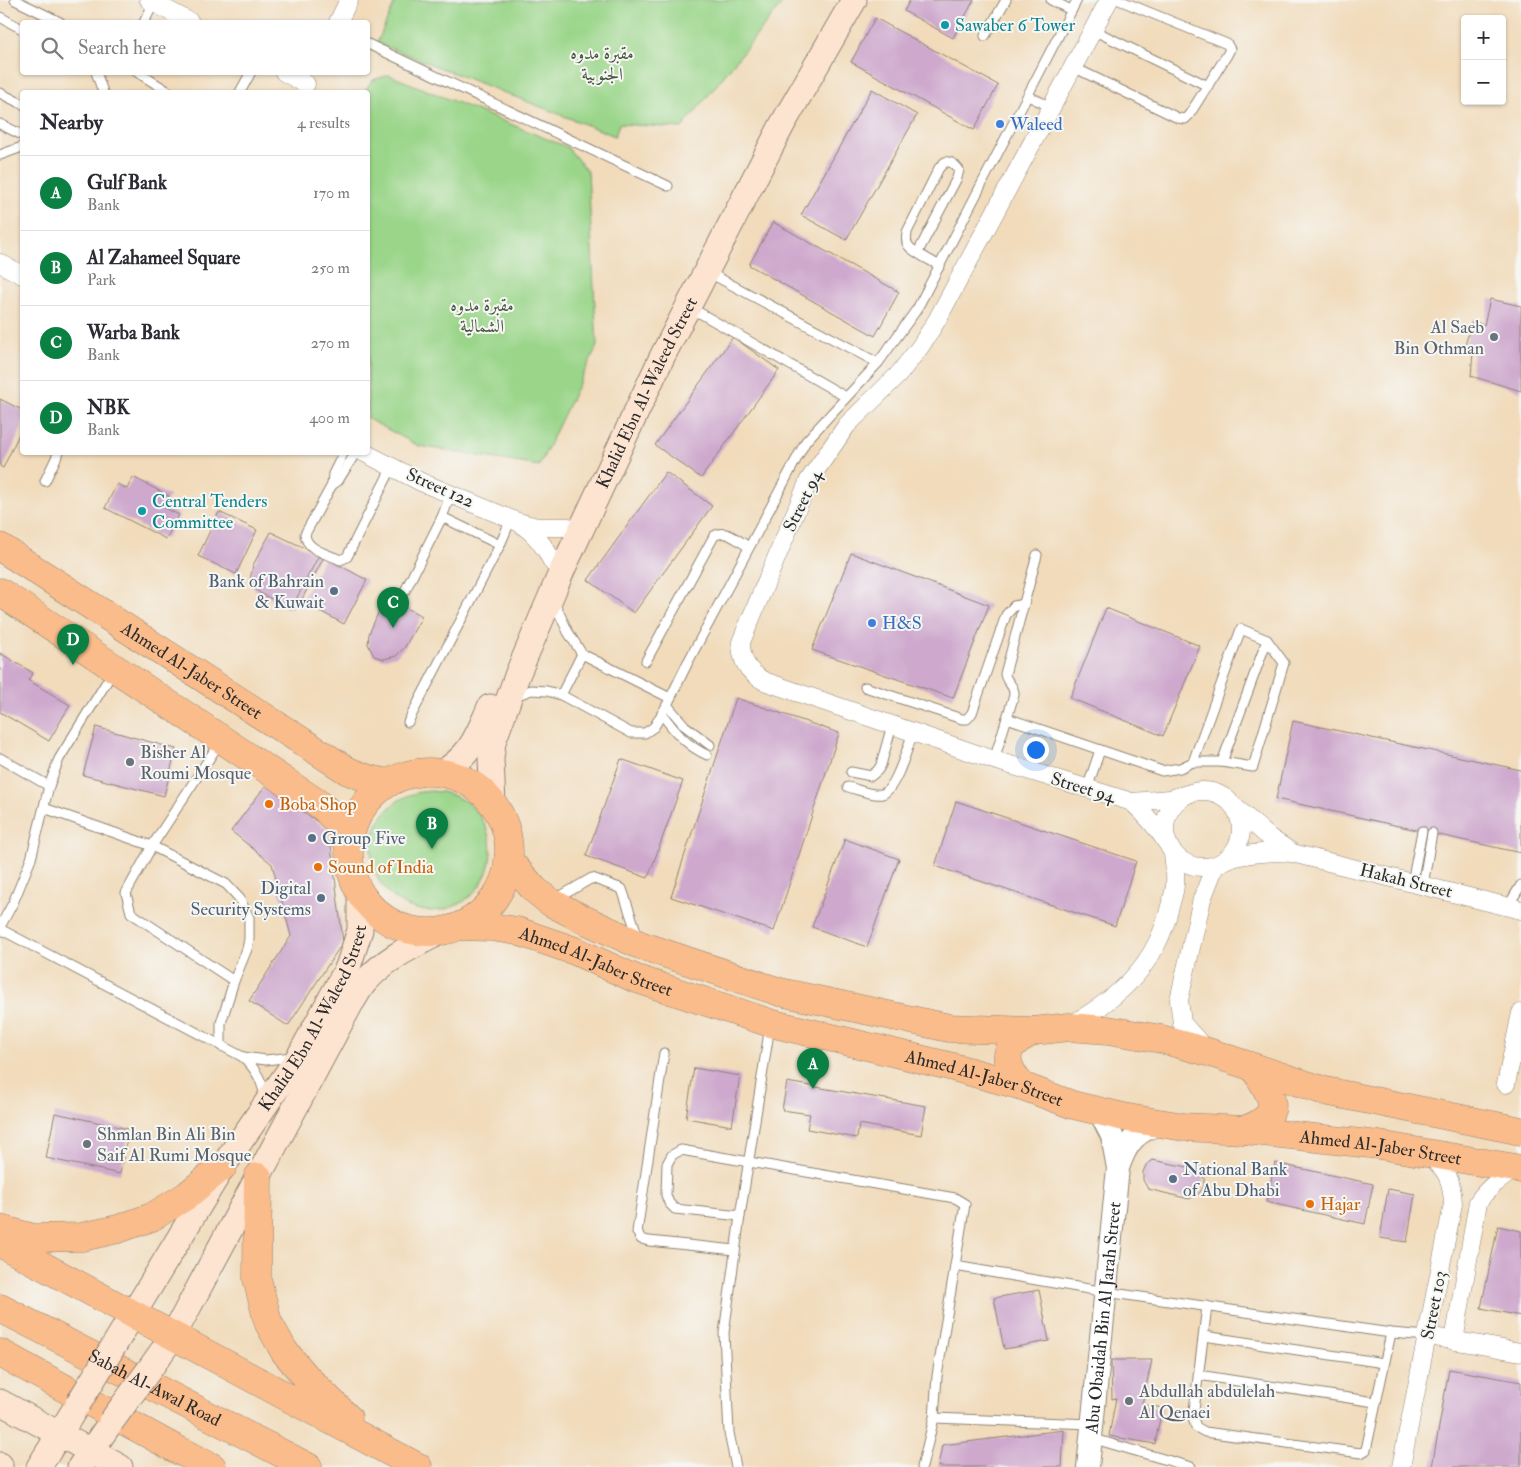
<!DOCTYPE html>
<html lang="en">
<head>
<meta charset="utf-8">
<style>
  body { margin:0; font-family:"IM FELL Double Pica",Amiri,serif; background:#f7f7f7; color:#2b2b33 }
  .controls { position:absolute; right:15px; top:15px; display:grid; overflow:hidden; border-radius:5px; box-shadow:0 1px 4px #0004 }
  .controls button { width:45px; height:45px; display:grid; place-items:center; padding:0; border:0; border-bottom:1px solid #e1e1e2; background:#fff; color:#2b2b33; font:25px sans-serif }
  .you { position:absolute; left:1035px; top:749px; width:18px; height:18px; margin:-12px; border:4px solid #fff; border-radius:50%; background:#1a73e8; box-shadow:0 0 0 8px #1a73e833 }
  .badge { display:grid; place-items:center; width:32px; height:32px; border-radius:50%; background:#0b8043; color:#fff; font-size:16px; font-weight:700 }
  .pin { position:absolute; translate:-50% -41px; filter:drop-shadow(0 1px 2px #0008) }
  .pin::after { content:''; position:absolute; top:26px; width:18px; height:15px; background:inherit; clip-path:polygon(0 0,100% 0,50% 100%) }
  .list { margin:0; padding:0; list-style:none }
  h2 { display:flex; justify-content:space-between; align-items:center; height:65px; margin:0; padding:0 20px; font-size:21px }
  h2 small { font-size:16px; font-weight:400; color:#7c7c81 }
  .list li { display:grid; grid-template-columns:32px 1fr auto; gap:15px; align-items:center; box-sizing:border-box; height:75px; padding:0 20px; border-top:1px solid #e1e1e2 }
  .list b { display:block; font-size:19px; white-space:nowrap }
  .list p { margin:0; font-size:16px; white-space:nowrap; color:#7c7c81 }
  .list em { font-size:16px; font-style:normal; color:#7c7c81 }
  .icon { flex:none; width:28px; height:28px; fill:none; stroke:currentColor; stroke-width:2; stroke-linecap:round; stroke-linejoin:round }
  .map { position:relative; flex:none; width:1521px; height:1467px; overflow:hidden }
  .search { position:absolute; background:#fff; box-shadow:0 1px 4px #0004; left:20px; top:20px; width:350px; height:55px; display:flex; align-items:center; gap:12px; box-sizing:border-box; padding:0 18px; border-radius:5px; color:#7c7c81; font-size:19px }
  .panel { position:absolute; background:#fff; box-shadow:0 1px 4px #0004; left:20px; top:90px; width:350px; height:365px; border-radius:5px }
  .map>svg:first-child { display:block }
  .green { fill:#9ad589; stroke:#62805a }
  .building { fill:#cea8cd }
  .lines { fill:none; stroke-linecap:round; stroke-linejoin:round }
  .service-casing { stroke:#8e8373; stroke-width:11 }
  .minor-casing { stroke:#8e8373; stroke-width:19 }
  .tertiary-casing { stroke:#8e8373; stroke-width:24 }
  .secondary-casing { stroke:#8e8373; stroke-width:27 }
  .primary-casing { stroke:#8e8373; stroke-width:29 }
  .motorway-casing { stroke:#8e8373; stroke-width:29 }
  .service { stroke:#fff; stroke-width:9 }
  .minor { stroke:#fff; stroke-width:18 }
  .tertiary { stroke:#fff; stroke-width:22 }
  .secondary { stroke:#fde4d1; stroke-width:25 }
  .primary { stroke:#fabc8b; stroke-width:28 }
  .motorway { stroke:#fabc8b; stroke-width:28 }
  .secondary-bridge-casing { stroke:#8e8373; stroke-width:27; stroke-linecap:butt }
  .secondary-bridge { stroke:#fde4d1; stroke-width:25 }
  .culture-dot { fill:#0f9aa8; stroke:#f6f6f2; stroke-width:2 }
  .shop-dot { fill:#3f7fe0; stroke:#f6f6f2; stroke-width:2 }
  .worship-dot { fill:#6b7280; stroke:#f6f6f2; stroke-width:2 }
  .service-dot { fill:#5c6f8a; stroke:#f6f6f2; stroke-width:2 }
  .food-dot { fill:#e8710a; stroke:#f6f6f2; stroke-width:2 }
  .labels { text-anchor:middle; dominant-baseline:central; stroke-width:4; stroke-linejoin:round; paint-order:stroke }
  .culture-label { font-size:18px; fill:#0d838f; stroke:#f6f6f2; text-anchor:start }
  .park-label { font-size:18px; fill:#475642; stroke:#f6f6f2 }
  .shop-label { font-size:18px; fill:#366cbe; stroke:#f6f6f2; text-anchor:start }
  .worship-label { font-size:18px; fill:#5b616d; stroke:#f6f6f2; text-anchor:start }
  .street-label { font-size:18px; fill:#2b2b2b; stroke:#f6f6f2 }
  .service-label { font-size:18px; fill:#4e5e75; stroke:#f6f6f2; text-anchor:end }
  .food-label { font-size:18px; fill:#c56008; stroke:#f6f6f2; text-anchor:start }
</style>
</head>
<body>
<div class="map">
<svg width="1521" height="1467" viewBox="0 0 1521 1467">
  <rect width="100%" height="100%" fill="#f6f6f2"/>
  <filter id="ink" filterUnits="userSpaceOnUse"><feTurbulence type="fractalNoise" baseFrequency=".02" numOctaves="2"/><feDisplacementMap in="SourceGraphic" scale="10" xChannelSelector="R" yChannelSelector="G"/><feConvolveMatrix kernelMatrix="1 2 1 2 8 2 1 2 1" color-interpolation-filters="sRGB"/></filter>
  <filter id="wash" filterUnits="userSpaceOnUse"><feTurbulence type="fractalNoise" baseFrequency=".0096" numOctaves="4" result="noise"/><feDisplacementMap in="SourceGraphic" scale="20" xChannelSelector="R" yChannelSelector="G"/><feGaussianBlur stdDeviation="1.12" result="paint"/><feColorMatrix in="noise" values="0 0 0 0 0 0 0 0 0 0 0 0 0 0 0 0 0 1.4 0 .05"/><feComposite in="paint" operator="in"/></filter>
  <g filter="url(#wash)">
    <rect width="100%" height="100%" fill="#f1dbbb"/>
    <g class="green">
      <polygon points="396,0 785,0 682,128 619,124 615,136 377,43"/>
      <polygon points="389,75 567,147 588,172 597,346 539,466 419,446 368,419 368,92 363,92 373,80"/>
      <circle cx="431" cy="851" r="60"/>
    </g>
    <g id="blocks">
      <g class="building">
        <polygon points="910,0 974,0 953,38 904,11"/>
        <polygon points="875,18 998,85 974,130 851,62"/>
        <polygon points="872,89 917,115 846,240 801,215"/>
        <polygon points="773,222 899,292 875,336 749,265"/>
        <polygon points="1490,299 1521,306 1521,391 1471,376 1473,352 1464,349 1472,321 1484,325"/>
        <polygon points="733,337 779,370 701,478 655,445"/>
        <polygon points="0,399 22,410 22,428 3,468 0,466"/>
        <polygon points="666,472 712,506 634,613 588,580"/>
        <polygon points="133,477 169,496 163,507 179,515 166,539 105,508 117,484 127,489"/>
        <polygon points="219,512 257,530 236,574 198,556"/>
        <polygon points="271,532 319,555 291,609 260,593 254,588 250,580 253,565"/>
        <polygon points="851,553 989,605 953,698 812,650"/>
        <polygon points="324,557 367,580 344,624 301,601"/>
        <polygon points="385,597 422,616 405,647 396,656 384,659 374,656 368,644 369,634"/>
        <polygon points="1106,608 1200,646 1163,736 1070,698"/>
        <polygon points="0,653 33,673 28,680 70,705 49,741 0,712"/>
        <polygon points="736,698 839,733 774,931 671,897"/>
        <polygon points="1293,721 1521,770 1521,853 1276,799"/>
        <polygon points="96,727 176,749 164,796 83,775"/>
        <polygon points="621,759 683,781 648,878 586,856"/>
        <polygon points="266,785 329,830 343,942 288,1026 249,1001 291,936 272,864 231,831"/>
        <polygon points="956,801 1136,861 1115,926 935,866"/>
        <polygon points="845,839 899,859 867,947 812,927"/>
        <polygon points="694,1068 740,1076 732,1126 686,1118"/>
        <polygon points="787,1082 926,1106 921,1135 859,1124 857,1138 807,1129 810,1114 782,1110"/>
        <polygon points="55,1113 129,1129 120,1174 46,1158"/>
        <polygon points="1152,1160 1198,1169 1204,1178 1204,1186 1198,1195 1189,1199 1148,1189 1143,1180 1143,1172 1146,1165"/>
        <polygon points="1275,1163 1373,1184 1365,1224 1266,1202"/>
        <polygon points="1388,1189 1415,1194 1407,1242 1380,1238"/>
        <polygon points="1498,1226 1521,1231 1521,1316 1481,1308"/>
        <polygon points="1039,1290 1049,1341 1004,1349 994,1298"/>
        <polygon points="1111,1360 1152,1360 1142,1404 1162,1408 1155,1444 1109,1436 1116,1398 1112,1399"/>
        <polygon points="1449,1369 1521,1382 1521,1467 1432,1467"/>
        <polygon points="1064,1430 1062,1467 938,1467 942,1445"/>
      </g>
    </g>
  </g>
  <g filter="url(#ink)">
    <use href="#blocks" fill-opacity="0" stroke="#8e8373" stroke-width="1"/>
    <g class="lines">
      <g class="service-casing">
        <g id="service">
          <polyline points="15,0 60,22"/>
          <polyline points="1051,0 1071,10"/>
          <polyline points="0,17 22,29"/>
          <polyline points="144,22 154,3"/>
          <polyline points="1093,30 1208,86"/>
          <polyline points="985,36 1006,0"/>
          <polyline points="368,44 668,186"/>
          <polyline points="1073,67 1178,118 1185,119 1189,115 1227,55 1230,49 1227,44 1119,0"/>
          <polyline points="96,72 103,92"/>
          <polyline points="137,72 169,92"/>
          <polyline points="240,92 251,72"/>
          <polyline points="0,93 22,104"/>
          <polyline points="1028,96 1051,107"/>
          <polyline points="0,124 22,135"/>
          <polyline points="0,155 22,147"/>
          <path d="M918 252 957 178 959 170C955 165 952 161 945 162L939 168 907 232C907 236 905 241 908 245 912 252 932 261 940 266"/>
          <polyline points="712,268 717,277 878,363"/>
          <polyline points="689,314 700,313 846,397"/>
          <path d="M356 452 338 481 332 485 305 534C306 549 324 553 336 558L340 560 347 557 392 467"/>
          <polyline points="45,481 59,452"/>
          <polyline points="332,485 333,474 344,452"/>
          <polyline points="442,517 500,545"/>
          <polyline points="405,591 442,517 451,494"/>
          <polyline points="554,602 568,632 582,654 670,698"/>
          <path d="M646 661 714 536C726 528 738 541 749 547"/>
          <polyline points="865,687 962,719 967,719 972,713 1006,615 1014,606 1024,604"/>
          <polyline points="561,695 582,654"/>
          <polyline points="515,696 531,690 547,691 561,695 631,733 645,733 654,727 667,705 688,662 806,441 878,363 917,309 1077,0"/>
          <polyline points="667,705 685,726 710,745"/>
          <path d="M662 714C675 732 687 746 707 755"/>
          <polyline points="1007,718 1162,771 1180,768 1193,762 1222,762 1253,767 1284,663 1267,640 1241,629 1193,762"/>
          <polyline points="408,722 500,545 511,519"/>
          <polyline points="220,742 152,846 126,893 131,913 234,981"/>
          <polyline points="0,758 49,786"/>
          <path d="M994 760 1014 695C1015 685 1006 683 1005 674L1037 555"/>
          <polyline points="1222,762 1267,640"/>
          <polyline points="851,772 871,776 878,770 881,765 892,725"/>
          <path d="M848 787C857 789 872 796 882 794 896 790 908 746 913 732"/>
          <polyline points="1087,789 1100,750"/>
          <polyline points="44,808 152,846 226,884 240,899 249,918 249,939 247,949 234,981 221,1023 221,1046"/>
          <polyline points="1412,883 1422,831"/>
          <polyline points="1423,885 1432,833"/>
          <polyline points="554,900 592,878 622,889 638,937"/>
          <polyline points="1510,907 1513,898 1521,885"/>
          <polyline points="0,927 13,903 31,859 49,786 59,759 114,670"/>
          <path d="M0 929 243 1057C255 1068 263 1081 265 1098"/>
          <polyline points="664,1053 637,1232 641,1239 649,1241 735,1250"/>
          <polyline points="243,1057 266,1060 292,1057"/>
          <polyline points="740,1216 675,1209 669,1203 666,1195 667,1164 672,1155 681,1150 955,1198 965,1204 937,1376 934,1418 922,1467"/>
          <polyline points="955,1266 1106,1292 1391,1333 1428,1336"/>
          <polyline points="1207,1306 1193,1418 1196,1427 1205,1432 1361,1453 1366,1450 1391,1333"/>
          <polyline points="1204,1336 1384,1363"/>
          <polyline points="1198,1375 1375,1402"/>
          <polyline points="934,1418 1092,1424"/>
          <polyline points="1091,1438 1191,1467"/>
          <polyline points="736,1467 729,1433 724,1333 740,1216 770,1026"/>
        </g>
      </g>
      <g class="minor-casing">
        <g id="minor">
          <polyline points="149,0 190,22"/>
          <path d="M1109 0 937 320 920 347 898 375 847 425 809 480 741 642C741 661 748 672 764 681L994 760 1132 802 1170 799 1188 794"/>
          <polyline points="338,22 349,0"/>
          <polyline points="284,72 306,84"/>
          <polyline points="0,263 22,275"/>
          <polyline points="363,452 421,482 518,522 537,527 569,527"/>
          <path d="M521 524C536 534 545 546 553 563"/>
          <circle cx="1203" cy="829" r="38"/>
          <path d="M1132 802C1146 815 1157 827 1167 843"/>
          <polyline points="1236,808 1270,838 1291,852"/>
          <path d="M1228 859C1250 853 1269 851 1292 853L1521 910"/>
          <path d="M1069 1026C1119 998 1157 965 1170 906 1172 899 1175 891 1175 884 1176 874 1174 863 1173 853"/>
          <polyline points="1206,1050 1182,1023 1179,1000 1202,899 1215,866"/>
          <polyline points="1506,1084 1521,1013"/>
          <polyline points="1428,1336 1521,1352"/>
          <path d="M1454 1341 1478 1202C1488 1187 1502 1178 1516 1168"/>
          <path d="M1401 1467 1453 1204C1452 1180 1447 1168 1427 1155"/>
        </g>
      </g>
      <g class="tertiary-casing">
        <g id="tertiary">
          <polyline points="1099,1111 1112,1136 1118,1168"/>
          <path id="s1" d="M1088 1467 1118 1168C1127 1142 1135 1132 1161 1123"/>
        </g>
      </g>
      <g class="secondary-casing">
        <g id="secondary">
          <path d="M442 773C472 754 476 738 490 707"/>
          <path id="s2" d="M493 805 491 759 493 742 518 673 564 566 662 357 782 125 854 0"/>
          <path id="s3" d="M113 1347 223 1166 300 1055 348 967 360 930V893"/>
          <path d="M149 1370 173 1336 351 1003C356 996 360 987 366 981 386 958 413 946 440 932"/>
          <polyline points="0,1402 120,1467"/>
          <polyline points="0,1465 0,1467"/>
          <polyline points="39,1467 78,1404"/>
          <polyline points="80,1467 111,1422"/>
        </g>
      </g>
      <g class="primary-casing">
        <g id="primary">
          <path id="s4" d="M0 547 348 771 369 779 388 783"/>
          <polyline points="0,592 322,806 339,824 349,846"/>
          <circle cx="429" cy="852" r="80"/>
          <polyline points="508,860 535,890 550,902 583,919 640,945 780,992 949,1028 1034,1031 1069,1027 1108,1030 1161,1039 1208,1052 1325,1091 1521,1131"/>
          <path id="s5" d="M460 926 491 927 517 931 575 951 634 978 770 1023 949 1066 1022 1086 1073 1105 1128 1118 1184 1127 1244 1130 1379 1145 1521 1169"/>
          <path d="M1022 1086C1000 1059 1003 1046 1034 1031"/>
          <path d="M1244 1130C1286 1115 1273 1097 1254 1068"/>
        </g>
      </g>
      <g class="motorway-casing">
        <g id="motorway">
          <polyline points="258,1177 257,1279 268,1322 284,1351 307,1378 348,1418"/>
          <polyline points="0,1229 34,1238 82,1237 118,1229 152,1217 186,1196 223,1166"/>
          <polyline points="0,1243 418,1467"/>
          <path id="s6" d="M0 1308 308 1467"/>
          <polyline points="0,1353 174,1448 212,1467"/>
        </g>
      </g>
      <use href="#service" class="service"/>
      <use href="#minor" class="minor"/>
      <use href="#tertiary" class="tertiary"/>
      <use href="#secondary" class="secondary"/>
      <use href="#primary" class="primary"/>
      <use href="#motorway" class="motorway"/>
      <g class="secondary-bridge-casing">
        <g id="secondary-bridge">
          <polyline points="78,1404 113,1347"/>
          <polyline points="111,1422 149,1370"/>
        </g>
      </g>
      <use href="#secondary-bridge" class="secondary-bridge"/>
    </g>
  </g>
  <g class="culture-dot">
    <circle cx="945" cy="25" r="5"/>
    <circle cx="142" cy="511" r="5"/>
  </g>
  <g class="shop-dot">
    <circle cx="1000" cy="124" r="5"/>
    <circle cx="872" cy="623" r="5"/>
  </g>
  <g class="worship-dot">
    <circle cx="1494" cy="337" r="5"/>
    <circle cx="130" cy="762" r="5"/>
    <circle cx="87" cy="1144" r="5"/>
    <circle cx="1129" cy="1401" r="5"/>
  </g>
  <g class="service-dot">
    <circle cx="334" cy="591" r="5"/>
    <circle cx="312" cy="838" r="5"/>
    <circle cx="321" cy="898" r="5"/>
    <circle cx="1173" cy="1179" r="5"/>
  </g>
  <g class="food-dot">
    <circle cx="269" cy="804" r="5"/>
    <circle cx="318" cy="867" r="5"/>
    <circle cx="1310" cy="1204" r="5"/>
  </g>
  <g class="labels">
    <g class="culture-label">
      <text x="955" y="25">Sawaber 6 Tower</text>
      <text x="152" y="501">Central Tenders<tspan x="152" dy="21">Committee</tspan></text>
    </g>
    <g class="park-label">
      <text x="602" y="53">مقبرة مدوه<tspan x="602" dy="21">الجنوبية</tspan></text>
      <text x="482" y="305">مقبرة مدوه<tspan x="482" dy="21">الشمالية</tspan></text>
    </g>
    <g class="shop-label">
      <text x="1010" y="124">Waleed</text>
      <text x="882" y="623">H&amp;S</text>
    </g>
    <g class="worship-label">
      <text x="1484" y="327" text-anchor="end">Al Saeb<tspan x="1484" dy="21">Bin Othman</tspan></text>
      <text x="140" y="752">Bisher Al<tspan x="140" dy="21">Roumi Mosque</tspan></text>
      <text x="97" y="1134">Shmlan Bin Ali Bin<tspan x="97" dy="21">Saif Al Rumi Mosque</tspan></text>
      <text x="1139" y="1391">Abdullah abdulelah<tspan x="1139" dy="21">Al Qenaei</tspan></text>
    </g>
    <g class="street-label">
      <text stroke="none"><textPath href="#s2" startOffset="445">Khalid Ebn Al-Waleed Street</textPath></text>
      <text transform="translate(440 488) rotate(24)">Street 122</text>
      <text transform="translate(803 501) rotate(-64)">Street 94</text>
      <text stroke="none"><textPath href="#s4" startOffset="228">Ahmed Al-Jaber Street</textPath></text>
      <text transform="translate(1083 788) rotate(17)">Street 94</text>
      <text transform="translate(1406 881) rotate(14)">Hakah Street</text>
      <text stroke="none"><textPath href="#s5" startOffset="142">Ahmed Al-Jaber Street</textPath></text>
      <text stroke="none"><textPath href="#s3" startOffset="386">Khalid Ebn Al-Waleed Street</textPath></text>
      <text stroke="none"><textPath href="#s5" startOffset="548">Ahmed Al-Jaber Street</textPath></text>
      <text stroke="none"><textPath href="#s5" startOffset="952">Ahmed Al-Jaber Street</textPath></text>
      <text transform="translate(1434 1305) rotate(-79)">Street 103</text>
      <text stroke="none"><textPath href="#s1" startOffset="150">Abu Obaidah Bin Al Jarah Street</textPath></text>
      <text stroke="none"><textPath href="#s6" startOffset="174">Sabah Al-Awal Road</textPath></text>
    </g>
    <g class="service-label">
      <text x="324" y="581">Bank of Bahrain<tspan x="324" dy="21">&amp; Kuwait</tspan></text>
      <text x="322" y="838" text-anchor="start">Group Five</text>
      <text x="311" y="888">Digital<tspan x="311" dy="21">Security Systems</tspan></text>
      <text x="1183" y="1169" text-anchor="start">National Bank<tspan x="1183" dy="21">of Abu Dhabi</tspan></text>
    </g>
    <g class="food-label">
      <text x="279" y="804">Boba Shop</text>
      <text x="328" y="867">Sound of India</text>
      <text x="1320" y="1204">Hajar</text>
    </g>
  </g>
</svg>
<div class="controls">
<button>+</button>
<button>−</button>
</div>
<div class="you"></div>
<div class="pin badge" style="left:813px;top:1089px">A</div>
<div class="pin badge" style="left:432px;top:849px">B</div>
<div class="pin badge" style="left:393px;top:628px">C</div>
<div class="pin badge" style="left:73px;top:665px">D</div>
<div class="search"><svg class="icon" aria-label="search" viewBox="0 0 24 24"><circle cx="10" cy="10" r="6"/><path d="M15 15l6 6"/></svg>Search here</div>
<section class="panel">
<h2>Nearby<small>4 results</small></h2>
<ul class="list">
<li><span class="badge">A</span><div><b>Gulf Bank</b><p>Bank</p></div><em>170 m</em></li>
<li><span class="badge">B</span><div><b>Al Zahameel Square</b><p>Park</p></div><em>250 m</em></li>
<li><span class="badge">C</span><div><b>Warba Bank</b><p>Bank</p></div><em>270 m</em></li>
<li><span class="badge">D</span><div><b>NBK</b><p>Bank</p></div><em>400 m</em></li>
</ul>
</section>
</div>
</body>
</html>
